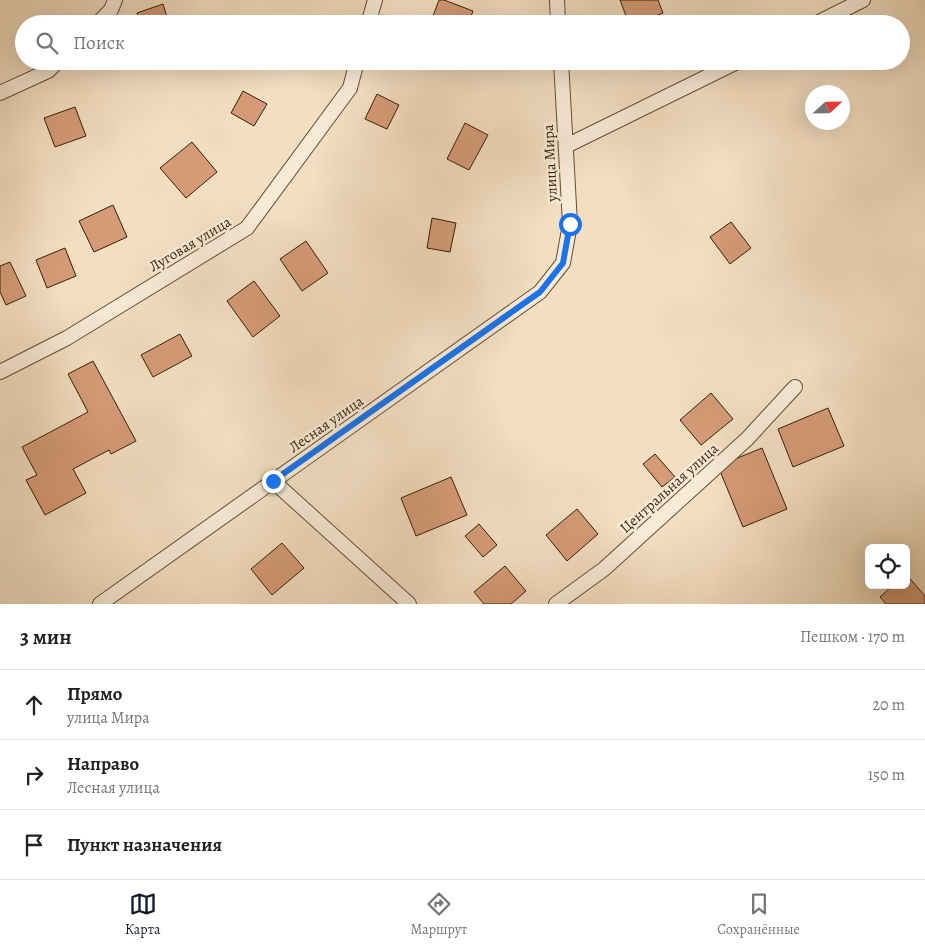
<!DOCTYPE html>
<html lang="ru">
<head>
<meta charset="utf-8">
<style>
  body { margin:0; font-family:Alegreya,serif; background:#f2f2f2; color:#222 }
  .controls { position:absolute; right:15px; bottom:15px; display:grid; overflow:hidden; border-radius:8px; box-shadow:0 5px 20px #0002 }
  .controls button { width:45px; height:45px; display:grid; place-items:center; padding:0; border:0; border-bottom:1px solid #e0e0e0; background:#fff; color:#222; font:25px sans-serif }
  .compass { position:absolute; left:805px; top:85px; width:45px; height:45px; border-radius:50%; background:#fff; box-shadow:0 5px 20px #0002; rotate:68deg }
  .stop { position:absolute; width:15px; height:15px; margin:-11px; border:4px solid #1a73e8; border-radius:50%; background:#fff }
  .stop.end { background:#1a73e8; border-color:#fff; box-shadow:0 1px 5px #0008 }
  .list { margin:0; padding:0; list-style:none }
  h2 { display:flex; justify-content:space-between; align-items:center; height:65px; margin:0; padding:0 20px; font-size:21px }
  h2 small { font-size:16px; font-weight:400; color:#767676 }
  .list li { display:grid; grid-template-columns:32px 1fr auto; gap:15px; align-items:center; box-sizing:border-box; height:70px; padding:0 20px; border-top:1px solid #e0e0e0 }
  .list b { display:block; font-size:19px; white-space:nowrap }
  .list p { margin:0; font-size:16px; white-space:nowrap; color:#767676 }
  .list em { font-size:16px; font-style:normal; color:#767676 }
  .icon { flex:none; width:28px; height:28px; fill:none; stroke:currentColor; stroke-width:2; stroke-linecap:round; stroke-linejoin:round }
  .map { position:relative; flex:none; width:925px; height:604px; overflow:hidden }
  .search { position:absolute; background:#fff; box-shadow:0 5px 20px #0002; left:15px; right:15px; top:15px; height:55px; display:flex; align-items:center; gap:12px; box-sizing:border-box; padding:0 18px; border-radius:28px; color:#767676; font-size:19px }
  .sheet { height:275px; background:#fff }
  nav { display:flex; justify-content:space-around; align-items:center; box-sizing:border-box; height:70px; border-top:1px solid #e0e0e0; background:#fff; font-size:14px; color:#767676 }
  nav a { display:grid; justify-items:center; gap:2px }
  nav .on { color:#111827 }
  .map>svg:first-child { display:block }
  .building { fill:#d49b76; stroke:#361f04 }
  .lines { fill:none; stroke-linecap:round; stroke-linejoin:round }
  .street-casing { stroke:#654f33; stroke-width:16 }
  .street { stroke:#f7ead7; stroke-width:14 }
  .route { stroke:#1a73e8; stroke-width:6 }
  .labels { text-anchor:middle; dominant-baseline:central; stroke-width:5; stroke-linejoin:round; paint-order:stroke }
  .street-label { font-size:15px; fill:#361f04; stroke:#f7ead7 }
</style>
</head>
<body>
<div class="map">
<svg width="925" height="604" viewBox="0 0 925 604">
  <rect width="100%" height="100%" fill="#f3dec1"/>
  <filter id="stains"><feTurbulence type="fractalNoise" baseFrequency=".004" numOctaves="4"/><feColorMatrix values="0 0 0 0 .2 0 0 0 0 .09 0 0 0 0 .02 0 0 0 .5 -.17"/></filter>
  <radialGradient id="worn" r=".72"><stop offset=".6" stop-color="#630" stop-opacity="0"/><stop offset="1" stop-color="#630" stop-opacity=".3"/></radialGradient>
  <g class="building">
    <polygon points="439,0 444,0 473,11 468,24 430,24"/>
    <polygon points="620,0 658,0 663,13 637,24 629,24"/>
    <polygon points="163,4 169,24 141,24 137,13"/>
    <polygon points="243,91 267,104 254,126 231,113"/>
    <polygon points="377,94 399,105 387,129 365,119"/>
    <polygon points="75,107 86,136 55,147 44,118"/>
    <polygon points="465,123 488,135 469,170 447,159"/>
    <polygon points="192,142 217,172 186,198 160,168"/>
    <polygon points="113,205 127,237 94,252 79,221"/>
    <polygon points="432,218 456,223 450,252 427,248"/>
    <polygon points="731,222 751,248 730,264 710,237"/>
    <polygon points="306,241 328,273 302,291 280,259"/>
    <polygon points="65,248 76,276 47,288 36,260"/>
    <polygon points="10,262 26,296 6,305 0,292 0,266"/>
    <polygon points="254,281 280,316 253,337 227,301"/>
    <polygon points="180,334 192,356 153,377 141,355"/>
    <polygon points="93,361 136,441 111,454 109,450 73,469 86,493 45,515 26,480 37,475 22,447 88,412 68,374"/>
    <polygon points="711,393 733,419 701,445 680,420"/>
    <polygon points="828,408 844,446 793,467 778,429"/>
    <polygon points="762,448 787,509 743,527 718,466"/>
    <polygon points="655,454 675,477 662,487 643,464"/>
    <polygon points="451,477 467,515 416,536 401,498"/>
    <polygon points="577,509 598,534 567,561 546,535"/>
    <polygon points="479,524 497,545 483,557 465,536"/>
    <polygon points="282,543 304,568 272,595 251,569"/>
    <polygon points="505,566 526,591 511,604 484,604 474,592"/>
    <polygon points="906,574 925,596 925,604 886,604 880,597 893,585 906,585"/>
  </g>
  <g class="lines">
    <g class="street-casing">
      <g id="street">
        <polyline points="557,0 558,24"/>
        <polyline points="97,24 111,10 115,0"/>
        <polyline points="368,24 375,0"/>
        <polyline points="815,24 863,0"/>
        <polyline points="0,93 48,71 58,61"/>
        <polyline points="566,146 739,61"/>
        <polyline points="0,372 67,338 247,228 350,88 357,61"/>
        <polyline points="273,481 409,604"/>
        <polyline points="100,604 540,292 563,263 570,224 561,61"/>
        <polyline points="556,604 604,569 747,439 795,387"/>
      </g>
    </g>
    <use href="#street" class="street"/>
  </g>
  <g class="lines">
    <polyline class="route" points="273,481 540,292 563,263 570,224"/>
  </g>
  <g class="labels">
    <g class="street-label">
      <text transform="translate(550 163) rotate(-93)">улица Мира</text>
      <text transform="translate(190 244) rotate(-31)">Луговая улица</text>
      <text transform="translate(326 424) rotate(-35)">Лесная улица</text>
      <text transform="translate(669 488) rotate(-42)">Центральная улица</text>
    </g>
  </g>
  <rect width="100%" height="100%" filter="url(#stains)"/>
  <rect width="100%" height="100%" fill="url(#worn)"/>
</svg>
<div class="controls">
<button><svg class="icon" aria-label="locate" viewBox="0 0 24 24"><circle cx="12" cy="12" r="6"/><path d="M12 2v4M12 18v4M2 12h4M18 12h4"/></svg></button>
</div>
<svg class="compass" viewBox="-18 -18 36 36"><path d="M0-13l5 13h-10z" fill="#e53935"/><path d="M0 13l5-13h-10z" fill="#767676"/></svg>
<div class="stop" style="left:570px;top:224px"></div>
<div class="stop end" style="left:273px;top:481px"></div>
<div class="search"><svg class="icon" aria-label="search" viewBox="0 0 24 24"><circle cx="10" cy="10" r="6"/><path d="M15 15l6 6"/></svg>Поиск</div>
</div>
<section class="sheet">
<h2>3 мин<small>Пешком · 170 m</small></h2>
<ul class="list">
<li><svg class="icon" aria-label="ahead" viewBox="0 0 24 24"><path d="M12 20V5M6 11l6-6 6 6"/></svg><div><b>Прямо</b><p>улица Мира</p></div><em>20 m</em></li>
<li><svg class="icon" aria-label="right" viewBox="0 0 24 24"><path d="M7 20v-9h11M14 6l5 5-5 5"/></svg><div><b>Направо</b><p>Лесная улица</p></div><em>150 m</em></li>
<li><svg class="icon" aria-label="arrive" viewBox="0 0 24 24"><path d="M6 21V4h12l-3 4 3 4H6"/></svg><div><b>Пункт назначения</b></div></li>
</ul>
</section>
<nav>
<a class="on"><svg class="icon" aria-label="map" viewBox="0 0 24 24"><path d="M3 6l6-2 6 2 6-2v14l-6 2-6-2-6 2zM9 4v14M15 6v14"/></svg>Карта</a>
<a><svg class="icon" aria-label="directions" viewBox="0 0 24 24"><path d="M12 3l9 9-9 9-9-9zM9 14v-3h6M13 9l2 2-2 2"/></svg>Маршрут</a>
<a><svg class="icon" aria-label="saved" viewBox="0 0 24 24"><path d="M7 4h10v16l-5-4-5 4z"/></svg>Сохранённые</a>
</nav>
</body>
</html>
